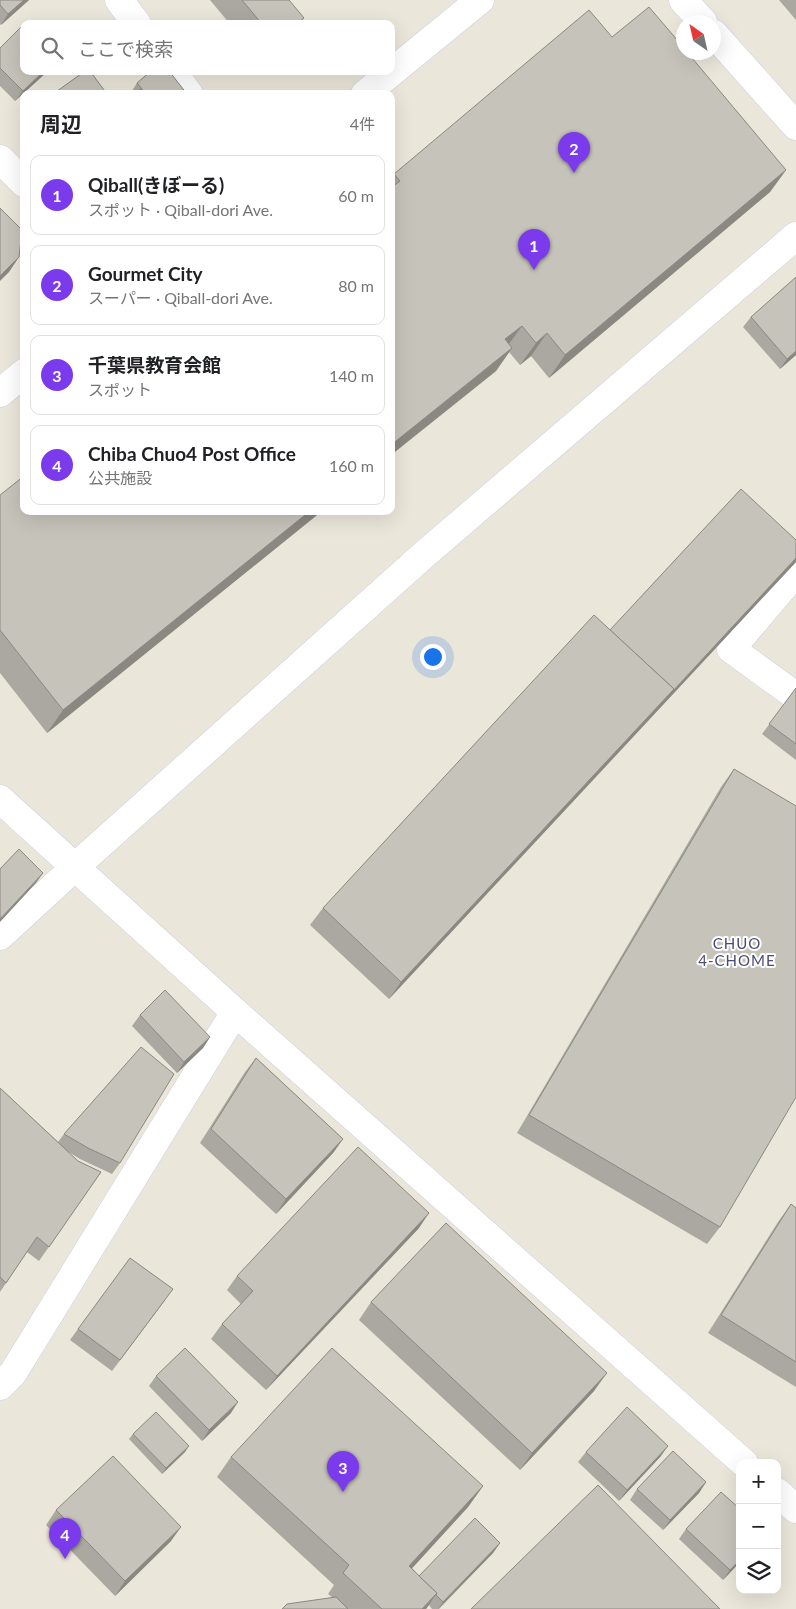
<!DOCTYPE html>
<html lang="ja">
<head>
<meta charset="utf-8">
<style>
  body { margin:0; font-family:Lato,"Noto Sans JP",sans-serif; background:#f6f6f6; color:#202124 }
  .controls { position:absolute; right:15px; bottom:15px; display:grid; overflow:hidden; border-radius:10px; box-shadow:0 5px 20px #0002 }
  .controls button { width:45px; height:45px; display:grid; place-items:center; padding:0; border:0; border-bottom:1px solid #e0e0e0; background:#fff; color:#202124; font:25px sans-serif }
  .compass { position:absolute; left:676px; top:15px; width:45px; height:45px; border-radius:50%; background:#fff; box-shadow:0 5px 20px #0002; rotate:326deg }
  .you { position:absolute; left:432px; top:656px; width:18px; height:18px; margin:-12px; border:4px solid #fff; border-radius:50%; background:#1a73e8; box-shadow:0 0 0 8px #1a73e833 }
  .badge { display:grid; place-items:center; width:32px; height:32px; border-radius:50%; background:#7c3aed; color:#fff; font-size:16px; font-weight:700 }
  .pin { position:absolute; translate:-50% -41px; filter:drop-shadow(0 1px 2px #0008) }
  .pin::after { content:''; position:absolute; top:26px; width:18px; height:15px; background:inherit; clip-path:polygon(0 0,100% 0,50% 100%) }
  .list { margin:0; padding:0; list-style:none }
  h2 { display:flex; justify-content:space-between; align-items:center; height:65px; margin:0; padding:0 20px; font-size:21px }
  h2 small { font-size:16px; font-weight:400; color:#757577 }
  .list li { display:grid; grid-template-columns:32px 1fr auto; gap:15px; align-items:center; box-sizing:border-box; height:80px; margin:0 10px 10px; padding:0 10px; border:1px solid #e0e0e0; border-radius:10px }
  .list b { display:block; font-size:19px; white-space:nowrap }
  .list p { margin:0; font-size:16px; white-space:nowrap; color:#757577 }
  .list em { font-size:16px; font-style:normal; color:#757577 }
  .icon { flex:none; width:28px; height:28px; fill:none; stroke:currentColor; stroke-width:2; stroke-linecap:round; stroke-linejoin:round }
  .map { position:relative; flex:none; width:796px; height:1609px; overflow:hidden }
  .search { position:absolute; background:#fff; box-shadow:0 5px 20px #0002; left:20px; top:20px; width:375px; height:55px; display:flex; align-items:center; gap:12px; box-sizing:border-box; padding:0 18px; border-radius:10px; color:#757577; font-size:19px }
  .panel { position:absolute; background:#fff; box-shadow:0 5px 20px #0002; left:20px; top:90px; width:375px; height:425px; border-radius:10px }
  .map>svg:first-child { display:block }
  .lines { fill:none; stroke-linecap:round; stroke-linejoin:round }
  .minor-casing { stroke:#cfd0e2; stroke-width:29 }
  .minor { stroke:#fff; stroke-width:28 }
  .wall { fill:#aaa8a0 }
  .shaded-wall { fill:#8b8882 }
  .building { fill:#c6c3ba; stroke:#8b8882 }
  .labels { text-anchor:middle; dominant-baseline:central; stroke-width:4; stroke-linejoin:round; paint-order:stroke }
  .neighbourhood-label { font-size:15px; letter-spacing:1px; fill:#494b79; stroke:#fff }
</style>
</head>
<body>
<div class="map">
<svg width="796" height="1609" viewBox="0 0 796 1609">
  <rect width="100%" height="100%" fill="#ebe6da"/>
  <g class="lines">
    <g class="minor-casing">
      <g id="minor">
        <polyline points="119,0 137,24"/>
        <polyline points="683,0 703,22"/>
        <polyline points="714,34 796,126"/>
        <polyline points="172,71 189,94"/>
        <polyline points="365,94 480,0"/>
        <polyline points="0,159 24,183"/>
        <polyline points="0,393 24,373"/>
        <polyline points="796,572 731,649 796,696"/>
        <polyline points="0,799 235,1012 744,1463"/>
        <polyline points="0,936 75,867 427,552 796,236"/>
        <polyline points="0,1386 13,1373 235,1012"/>
        <polyline points="777,1492 796,1509"/>
      </g>
    </g>
    <use href="#minor" class="minor"/>
  </g>
  <g class="wall">
    <polygon points="0,0 29,0 1,25 0,24"/>
    <polygon points="210,0 289,0 300,24 230,24"/>
    <polygon points="779,0 796,0 796,20"/>
    <polygon points="612,37 786,170 770,192 549,378 531,356 520,365 509,352 496,371 391,455 391,178 394,174"/>
    <polygon points="0,48 48,71 15,101 0,86"/>
    <polygon points="137,83 187,94 130,94"/>
    <polygon points="796,277 796,355 780,369 743,327 751,317"/>
    <polygon points="0,495 24,511 322,511 47,733 0,673"/>
    <polygon points="796,562 389,999 310,925 323,908 610,630"/>
    <polygon points="796,688 796,760 762,734"/>
    <polygon points="734,769 720,1227 707,1244 517,1133 721,787"/>
    <polygon points="140,1015 210,1037 203,1048 177,1073 132,1026"/>
    <polygon points="256,1058 343,1139 333,1153 276,1214 200,1143 245,1072"/>
    <polygon points="0,1088 58,1142 64,1134 120,1163 112,1174 80,1159 67,1151 78,1161 101,1172 39,1261 27,1252 0,1292"/>
    <polygon points="791,1204 796,1208 796,1387 708,1333 778,1222"/>
    <polygon points="419,1228 266,1390 211,1339 222,1324 241,1304 227,1290 237,1276"/>
    <polygon points="166,1299 112,1371 70,1340 78,1329"/>
    <polygon points="371,1302 594,1391 520,1470 359,1320"/>
    <polygon points="156,1376 231,1413 202,1441 149,1386"/>
    <polygon points="133,1434 185,1452 162,1474 129,1439"/>
    <polygon points="586,1452 661,1456 619,1501 578,1462"/>
    <polygon points="231,1457 483,1486 468,1507 412,1568 419,1576 500,1543 493,1553 439,1609 432,1609 429,1605 426,1609 282,1609 332,1597 328,1594 334,1585 217,1477"/>
    <polygon points="706,1482 699,1493 663,1530 630,1500 637,1489"/>
    <polygon points="56,1510 171,1541 115,1596 46,1525"/>
    <polygon points="686,1529 740,1562 723,1580 679,1539"/>
  </g>
  <g class="shaded-wall">
    <polygon points="24,0 29,0 1,25 8,14"/>
    <polygon points="44,71 48,71 15,101 23,91"/>
    <polygon points="786,170 770,192 549,378 565,355"/>
    <polygon points="19,257 9,272 0,281 0,276"/>
    <polygon points="522,326 506,348 505,339"/>
    <polygon points="547,333 531,356 520,365 536,343"/>
    <polygon points="512,348 496,371 391,455 391,445"/>
    <polygon points="796,351 796,355 780,369 787,359"/>
    <polygon points="310,511 322,511 47,733 63,710"/>
    <polygon points="796,558 796,562 389,999 401,982 674,689"/>
    <polygon points="43,873 36,883 0,922 0,919"/>
    <polygon points="210,1037 203,1048 177,1073 184,1062"/>
    <polygon points="343,1139 333,1153 276,1214 286,1199"/>
    <polygon points="429,1213 419,1228 266,1390 277,1376"/>
    <polygon points="607,1373 594,1391 520,1470 532,1453"/>
    <polygon points="238,1402 231,1413 202,1441 209,1430"/>
    <polygon points="189,1446 185,1452 162,1474 166,1468"/>
    <polygon points="668,1446 661,1456 619,1501 627,1490"/>
    <polygon points="706,1482 699,1493 663,1530 670,1520"/>
    <polygon points="483,1486 468,1507 395,1587 409,1566"/>
    <polygon points="181,1527 171,1541 115,1596 125,1581"/>
    <polygon points="500,1543 493,1553 438,1609 443,1602"/>
    <polygon points="740,1560 740,1562 723,1580 730,1570"/>
    <polygon points="437,1593 426,1609 422,1609"/>
  </g>
  <g class="building">
    <polygon points="0,0 24,0 8,14 0,5"/>
    <polygon points="242,0 289,0 304,18 297,24 262,24"/>
    <polygon points="649,7 684,48 684,52 687,52 786,170 565,355 547,333 536,343 522,326 505,339 512,348 391,445 391,188 400,181 394,174 589,10 612,37"/>
    <polygon points="23,25 24,26 24,71 44,71 23,91 0,68 0,48"/>
    <polygon points="85,71 90,71 104,90 98,94 53,94"/>
    <polygon points="151,71 169,71 187,94 146,94 137,83"/>
    <polygon points="140,89 144,94 135,94"/>
    <polygon points="0,208 22,230 19,257 0,276"/>
    <polygon points="796,277 796,351 787,359 751,317"/>
    <polygon points="24,476 24,511 310,511 63,710 0,630 0,495"/>
    <polygon points="741,489 796,540 796,558 672,692 674,689 610,630"/>
    <polygon points="594,615 674,689 401,982 323,908"/>
    <polygon points="796,688 796,744 769,724"/>
    <polygon points="734,769 796,806 796,1097 720,1227 529,1115"/>
    <polygon points="19,849 43,873 0,919 0,869"/>
    <polygon points="165,990 210,1037 184,1062 140,1015"/>
    <polygon points="141,1047 174,1074 120,1163 88,1148 64,1134"/>
    <polygon points="256,1058 343,1139 286,1199 211,1129"/>
    <polygon points="0,1088 78,1161 101,1172 49,1247 37,1237 6,1283 0,1277"/>
    <polygon points="358,1147 429,1213 277,1376 222,1324 253,1291 237,1276"/>
    <polygon points="791,1204 796,1208 796,1362 721,1315"/>
    <polygon points="446,1223 607,1373 532,1453 371,1302"/>
    <polygon points="130,1258 173,1289 120,1360 78,1329"/>
    <polygon points="185,1348 238,1402 209,1430 156,1376"/>
    <polygon points="332,1348 483,1486 409,1566 437,1593 422,1609 382,1609 343,1573 349,1565 231,1457"/>
    <polygon points="627,1407 668,1446 627,1490 586,1452"/>
    <polygon points="156,1412 189,1446 166,1468 133,1434"/>
    <polygon points="673,1451 706,1482 670,1520 637,1489"/>
    <polygon points="113,1456 181,1527 125,1581 56,1510"/>
    <polygon points="598,1485 720,1609 471,1609"/>
    <polygon points="721,1492 740,1509 740,1560 730,1570 686,1529"/>
    <polygon points="475,1518 500,1543 443,1602 436,1595 437,1593 419,1576"/>
    <polygon points="336,1597 348,1609 282,1609 287,1604"/>
  </g>
  <g class="labels">
    <g class="neighbourhood-label">
      <text x="737" y="943">CHUO<tspan x="737" dy="17">4-CHOME</tspan></text>
    </g>
  </g>
</svg>
<div class="controls">
<button>+</button>
<button>−</button>
<button><svg class="icon" aria-label="layers" viewBox="0 0 24 24"><path d="M12 4l9 5-9 5-9-5zM3 14l9 5 9-5"/></svg></button>
</div>
<svg class="compass" viewBox="-18 -18 36 36"><path d="M0-13l5 13h-10z" fill="#e53935"/><path d="M0 13l5-13h-10z" fill="#757577"/></svg>
<div class="you"></div>
<div class="pin badge" style="left:534px;top:270px">1</div>
<div class="pin badge" style="left:574px;top:173px">2</div>
<div class="pin badge" style="left:343px;top:1492px">3</div>
<div class="pin badge" style="left:65px;top:1559px">4</div>
<div class="search"><svg class="icon" aria-label="search" viewBox="0 0 24 24"><circle cx="10" cy="10" r="6"/><path d="M15 15l6 6"/></svg>ここで検索</div>
<section class="panel">
<h2>周辺<small>4件</small></h2>
<ul class="list">
<li><span class="badge">1</span><div><b>Qiball(きぼーる)</b><p>スポット · Qiball-dori Ave.</p></div><em>60 m</em></li>
<li><span class="badge">2</span><div><b>Gourmet City</b><p>スーパー · Qiball-dori Ave.</p></div><em>80 m</em></li>
<li><span class="badge">3</span><div><b>千葉県教育会館</b><p>スポット</p></div><em>140 m</em></li>
<li><span class="badge">4</span><div><b>Chiba Chuo4 Post Office</b><p>公共施設</p></div><em>160 m</em></li>
</ul>
</section>
</div>
</body>
</html>
